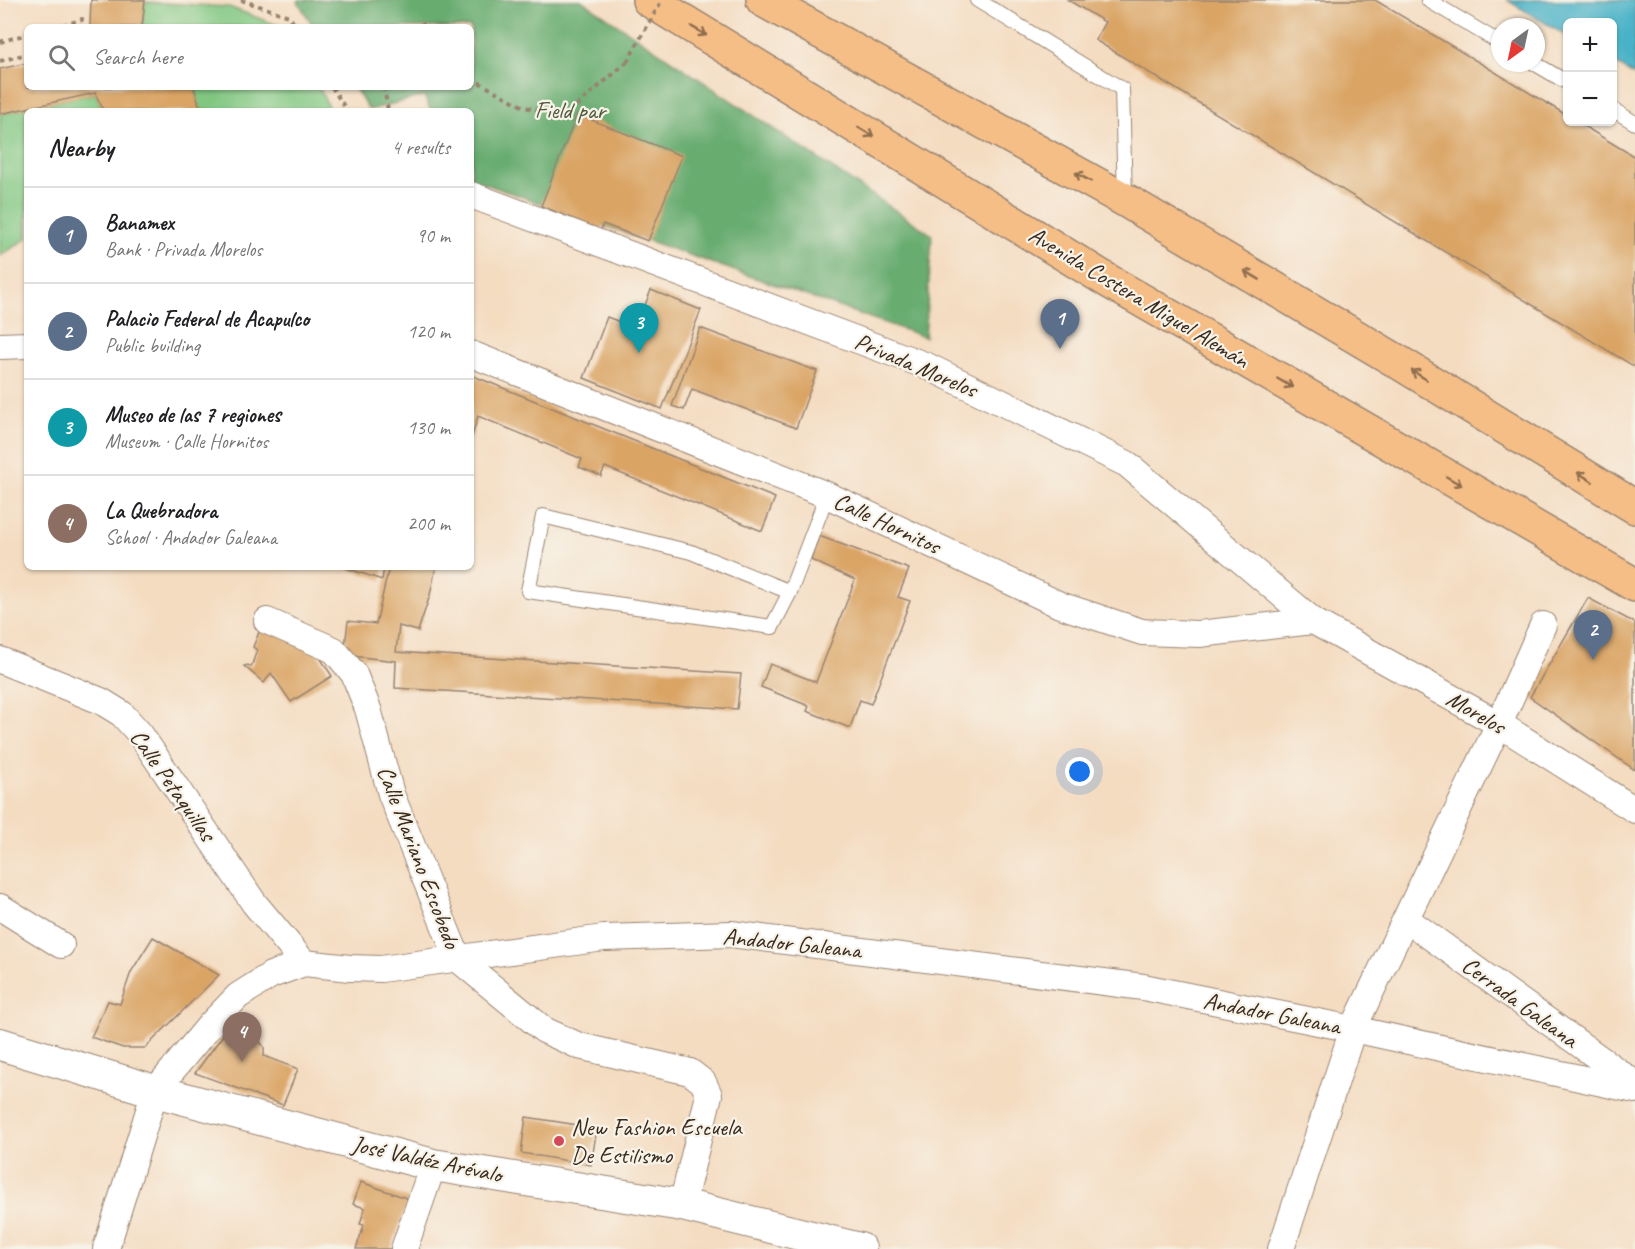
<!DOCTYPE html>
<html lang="en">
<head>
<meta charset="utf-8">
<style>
  body { margin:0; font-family:Caveat,sans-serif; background:#f6f6f6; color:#202124 }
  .controls { position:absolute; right:18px; top:18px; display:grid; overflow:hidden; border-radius:9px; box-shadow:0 2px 4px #0004 }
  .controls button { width:54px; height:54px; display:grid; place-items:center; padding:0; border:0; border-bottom:2px solid #e0e0e0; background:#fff; color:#202124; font:30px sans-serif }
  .compass { position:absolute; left:1491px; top:18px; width:54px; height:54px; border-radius:50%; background:#fff; box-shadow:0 2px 4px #0004; rotate:213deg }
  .you { position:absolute; left:1080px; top:772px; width:21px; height:21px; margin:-15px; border:4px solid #fff; border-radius:50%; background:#1a73e8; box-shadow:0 0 0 9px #1a73e833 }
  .badge { display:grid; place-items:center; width:39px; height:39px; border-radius:50%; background:#1a73e8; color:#fff; font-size:20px; font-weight:700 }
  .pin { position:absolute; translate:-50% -50px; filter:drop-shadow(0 2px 3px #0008) }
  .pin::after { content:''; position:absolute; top:32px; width:21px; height:18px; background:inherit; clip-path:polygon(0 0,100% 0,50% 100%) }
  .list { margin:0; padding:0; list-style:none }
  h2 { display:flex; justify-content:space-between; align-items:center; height:78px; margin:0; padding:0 24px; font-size:26px }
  h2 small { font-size:20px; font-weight:400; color:#757577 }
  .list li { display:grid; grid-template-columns:39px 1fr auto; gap:18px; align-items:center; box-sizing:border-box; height:96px; padding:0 24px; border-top:2px solid #e0e0e0 }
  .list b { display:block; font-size:22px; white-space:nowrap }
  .list p { margin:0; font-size:20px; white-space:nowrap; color:#757577 }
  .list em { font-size:20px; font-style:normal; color:#757577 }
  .icon { flex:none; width:33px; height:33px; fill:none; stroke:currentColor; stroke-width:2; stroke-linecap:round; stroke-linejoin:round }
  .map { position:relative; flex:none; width:1635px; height:1249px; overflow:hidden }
  .search { position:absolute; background:#fff; box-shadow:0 2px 4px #0004; left:24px; top:24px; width:450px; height:66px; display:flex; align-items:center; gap:15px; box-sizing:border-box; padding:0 21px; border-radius:9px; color:#757577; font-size:22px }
  .panel { position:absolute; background:#fff; box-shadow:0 2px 4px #0004; left:24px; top:108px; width:450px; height:462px; border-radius:9px }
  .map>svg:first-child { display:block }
  .green { fill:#81c782; stroke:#5e7850; stroke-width:1.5 }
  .forest { fill:#68ac70; stroke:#526b47; stroke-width:1.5 }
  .water { fill:#4ab2c8; stroke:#426e73; stroke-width:1.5 }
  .building { fill:#daa465 }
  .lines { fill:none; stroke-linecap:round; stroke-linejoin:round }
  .service-casing { stroke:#988370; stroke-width:16 }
  .minor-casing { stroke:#988370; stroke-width:28 }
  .tertiary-casing { stroke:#988370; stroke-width:34 }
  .primary-casing { stroke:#988370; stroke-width:36 }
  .path { stroke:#988370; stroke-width:4; stroke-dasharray:4.5 4.5; stroke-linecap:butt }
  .service { stroke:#fff; stroke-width:14 }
  .minor { stroke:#fff; stroke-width:26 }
  .tertiary { stroke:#fff; stroke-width:32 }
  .primary { stroke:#f6be87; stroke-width:33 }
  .path-bridge { stroke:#988370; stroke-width:4; stroke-dasharray:4.5 4.5; stroke-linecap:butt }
  .oneway { stroke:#8f6d4d }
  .poi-dot { fill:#d1495b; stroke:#f7f3e8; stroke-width:2 }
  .labels { text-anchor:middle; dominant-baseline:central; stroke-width:4.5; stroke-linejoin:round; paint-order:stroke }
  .park-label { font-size:24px; fill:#50593c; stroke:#f7f3e8 }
  .street-label { font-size:24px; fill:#3b2a1e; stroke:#f7f3e8 }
  .poi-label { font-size:24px; fill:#3b2a1e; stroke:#f7f3e8; text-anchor:start }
</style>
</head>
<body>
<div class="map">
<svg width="1635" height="1249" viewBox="0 0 1635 1249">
  <rect width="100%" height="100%" fill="#f7f3e8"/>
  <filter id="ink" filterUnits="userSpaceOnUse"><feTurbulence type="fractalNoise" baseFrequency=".0167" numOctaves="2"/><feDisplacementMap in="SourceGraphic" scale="12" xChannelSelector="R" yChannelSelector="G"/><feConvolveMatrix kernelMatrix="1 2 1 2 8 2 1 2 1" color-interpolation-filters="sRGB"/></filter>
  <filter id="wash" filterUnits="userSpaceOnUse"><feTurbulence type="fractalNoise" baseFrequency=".008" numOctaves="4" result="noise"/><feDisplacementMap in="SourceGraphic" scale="24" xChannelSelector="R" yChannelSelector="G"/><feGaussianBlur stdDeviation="1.35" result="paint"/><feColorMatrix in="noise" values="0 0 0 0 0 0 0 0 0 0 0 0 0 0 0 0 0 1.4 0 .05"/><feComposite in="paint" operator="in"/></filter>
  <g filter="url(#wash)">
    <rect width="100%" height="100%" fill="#f4dcc1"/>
    <g class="green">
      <polygon points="145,2 229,7 282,27 142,27"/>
      <polygon points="194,87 319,87 330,111 201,111"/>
      <polygon points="95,93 104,111 27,111 27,238 0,256 0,114"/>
    </g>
    <polygon class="forest" points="299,0 581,0 932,235 925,337 471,179 471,111 431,111 424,96 369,110 354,87 471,87 471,27 314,27 298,2"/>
    <polygon class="water" points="1507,0 1635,0 1635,76 1613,62 1612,22 1568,22 1567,36"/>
    <g id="blocks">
      <g class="building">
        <polygon points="91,0 145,0 142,27 90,27"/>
        <polygon points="1068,0 1375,0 1568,116 1568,122 1577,122 1635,157 1635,367 1095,40 1105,22"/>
        <polygon points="27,63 27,87 194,87 201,111 104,111 95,93 0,114 0,69"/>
        <polygon points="577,114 682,156 648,241 603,224 601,230 541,206"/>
        <polygon points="651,290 701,310 662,409 584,378 607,317 636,328"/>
        <polygon points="700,328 817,371 796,428 692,389 684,410 672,406"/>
        <polygon points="471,375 775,498 762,531 605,467 601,476 579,467 582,459 478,416 471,440"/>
        <polygon points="819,536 909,569 898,597 910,601 871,704 860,700 850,728 807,711 809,706 761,687 770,664 816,682 855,580 811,560"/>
        <polygon points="343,567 384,567 382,580"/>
        <polygon points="389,567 436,567 430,595 418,631 399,626 396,652 741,674 737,709 395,688 396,661 344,655 348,621 376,624"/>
        <polygon points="1588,598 1635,623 1635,770 1530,697"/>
        <polygon points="262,625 310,642 332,676 291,702 271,673 264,683 244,666 248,665 251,667 257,650 253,647"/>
        <polygon points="153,937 219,975 145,1048 123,1048 91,1037 108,1001 120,1004 131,972"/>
        <polygon points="229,1027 257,1038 264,1047 264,1056 298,1069 283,1105 195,1073"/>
        <polygon points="526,1117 597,1128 591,1165 521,1153"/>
        <polygon points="361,1182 409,1199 391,1249 356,1249 364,1225 360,1224 365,1208 353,1204"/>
      </g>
    </g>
  </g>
  <g filter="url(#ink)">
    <use href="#blocks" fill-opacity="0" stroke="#988370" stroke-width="1.5"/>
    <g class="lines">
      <g class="service-casing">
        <g id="service">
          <polyline points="977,0 1122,89 1125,198"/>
          <polyline points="1428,0 1500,43"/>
          <polyline points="1534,63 1568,83"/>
          <polyline points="1612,109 1635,123"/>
          <polyline points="790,592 691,552 543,516 528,591 772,627 790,592 827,495"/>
        </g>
      </g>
      <g class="minor-casing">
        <g id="minor">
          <polyline points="471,195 927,366 1127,464 1313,621 1499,724 1635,810"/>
          <polyline points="0,346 27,345"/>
          <polyline points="471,354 827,495 1060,605 1142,632 1199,634 1313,621"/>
          <polyline points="267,621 334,650 354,674 368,709 391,794 458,959 544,1030 579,1046 690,1072 703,1082 709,1095 682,1205"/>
          <polyline points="0,660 101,701 122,714 140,734 254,903 304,963"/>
          <polyline points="0,907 61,945"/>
          <polyline points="1406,919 1635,1084"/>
          <polyline points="106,1249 155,1091 210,1025 238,996 271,975 304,963 350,968 381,969 604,938 731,934 1143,987 1353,1029 1635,1090"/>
          <polyline points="404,1249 433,1165"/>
          <polyline points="1281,1249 1353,1029 1499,724 1543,625"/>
        </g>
      </g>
      <g class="tertiary-casing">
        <polyline id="tertiary" points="0,1044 155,1091 433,1165 682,1205 860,1249"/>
      </g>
      <g class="primary-casing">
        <g id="primary">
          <polyline points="649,0 1110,282 1635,585"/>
          <polyline points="763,0 1125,200 1400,363 1635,507"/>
        </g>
      </g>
      <g class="path">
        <polyline points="241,0 289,16 296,27"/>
        <polyline points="54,27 82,20 82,13"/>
        <polyline points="411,27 423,24 425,27"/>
        <polyline points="0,42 27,34"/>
        <polyline points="0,61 27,54"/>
        <polyline points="471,78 524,107 566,115 627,62"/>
        <polyline points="332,87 347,111"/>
        <polyline points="384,87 388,111"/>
      </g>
      <use href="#service" class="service"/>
      <use href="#minor" class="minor"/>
      <use href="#tertiary" class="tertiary"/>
      <use href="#primary" class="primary"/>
      <polyline class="path-bridge" points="627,62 662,0"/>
    </g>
    <defs><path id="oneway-shaft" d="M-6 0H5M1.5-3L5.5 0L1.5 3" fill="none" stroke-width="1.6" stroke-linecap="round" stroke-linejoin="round" transform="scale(1.5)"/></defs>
    <g class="oneway">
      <use href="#oneway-shaft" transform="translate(699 31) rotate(31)"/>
      <use href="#oneway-shaft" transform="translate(866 132) rotate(31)"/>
      <use href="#oneway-shaft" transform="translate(1083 177) rotate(-151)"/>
      <use href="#oneway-shaft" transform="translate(1252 275) rotate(-149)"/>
      <use href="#oneway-shaft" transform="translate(1419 375) rotate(-148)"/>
      <use href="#oneway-shaft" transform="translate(1285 383) rotate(30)"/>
      <use href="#oneway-shaft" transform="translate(1585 477) rotate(-148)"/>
      <use href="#oneway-shaft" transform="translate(1454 481) rotate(30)"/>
    </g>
  </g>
  <circle class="poi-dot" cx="559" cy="1141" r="6"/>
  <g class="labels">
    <g class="park-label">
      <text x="570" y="110">Field par</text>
    </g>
    <g class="street-label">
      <text transform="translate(1139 297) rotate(31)">Avenida Costera Miguel Alemán</text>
      <text transform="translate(916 365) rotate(23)">Privada Morelos</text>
      <text transform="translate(887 523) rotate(25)">Calle Hornitos</text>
      <text transform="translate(1476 712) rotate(30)">Morelos</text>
      <text transform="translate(173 785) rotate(55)">Calle Petaquillas</text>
      <text transform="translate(419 857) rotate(69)">Calle Mariano Escobedo</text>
      <text transform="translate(792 943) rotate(6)">Andador Galeana</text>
      <text transform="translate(1520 1002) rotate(36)">Cerrada Galeana</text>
      <text transform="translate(1272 1013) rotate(11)">Andador Galeana</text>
      <text transform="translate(427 1159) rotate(12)">José Valdéz Arévalo</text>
    </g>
    <g class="poi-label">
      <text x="571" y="1127">New Fashion Escuela<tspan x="571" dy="28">De Estilismo</tspan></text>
    </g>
  </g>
</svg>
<div class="controls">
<button>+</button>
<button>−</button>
</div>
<svg class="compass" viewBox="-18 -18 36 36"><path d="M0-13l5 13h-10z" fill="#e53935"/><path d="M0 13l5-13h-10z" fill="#757577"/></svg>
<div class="you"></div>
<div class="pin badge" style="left:1060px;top:349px;background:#5c6f8a">1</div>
<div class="pin badge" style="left:1593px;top:660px;background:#5c6f8a">2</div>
<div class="pin badge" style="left:639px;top:353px;background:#0f9aa8">3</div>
<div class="pin badge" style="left:242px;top:1062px;background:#8d6e63">4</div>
<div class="search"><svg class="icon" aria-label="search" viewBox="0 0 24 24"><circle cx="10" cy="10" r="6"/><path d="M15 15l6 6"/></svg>Search here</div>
<section class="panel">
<h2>Nearby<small>4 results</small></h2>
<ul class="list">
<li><span class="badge" style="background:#5c6f8a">1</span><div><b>Banamex</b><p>Bank · Privada Morelos</p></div><em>90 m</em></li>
<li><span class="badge" style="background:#5c6f8a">2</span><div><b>Palacio Federal de Acapulco</b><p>Public building</p></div><em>120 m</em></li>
<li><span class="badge" style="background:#0f9aa8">3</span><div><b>Museo de las 7 regiones</b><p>Museum · Calle Hornitos</p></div><em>130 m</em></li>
<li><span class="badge" style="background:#8d6e63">4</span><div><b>La Quebradora</b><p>School · Andador Galeana</p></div><em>200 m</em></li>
</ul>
</section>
</div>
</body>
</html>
